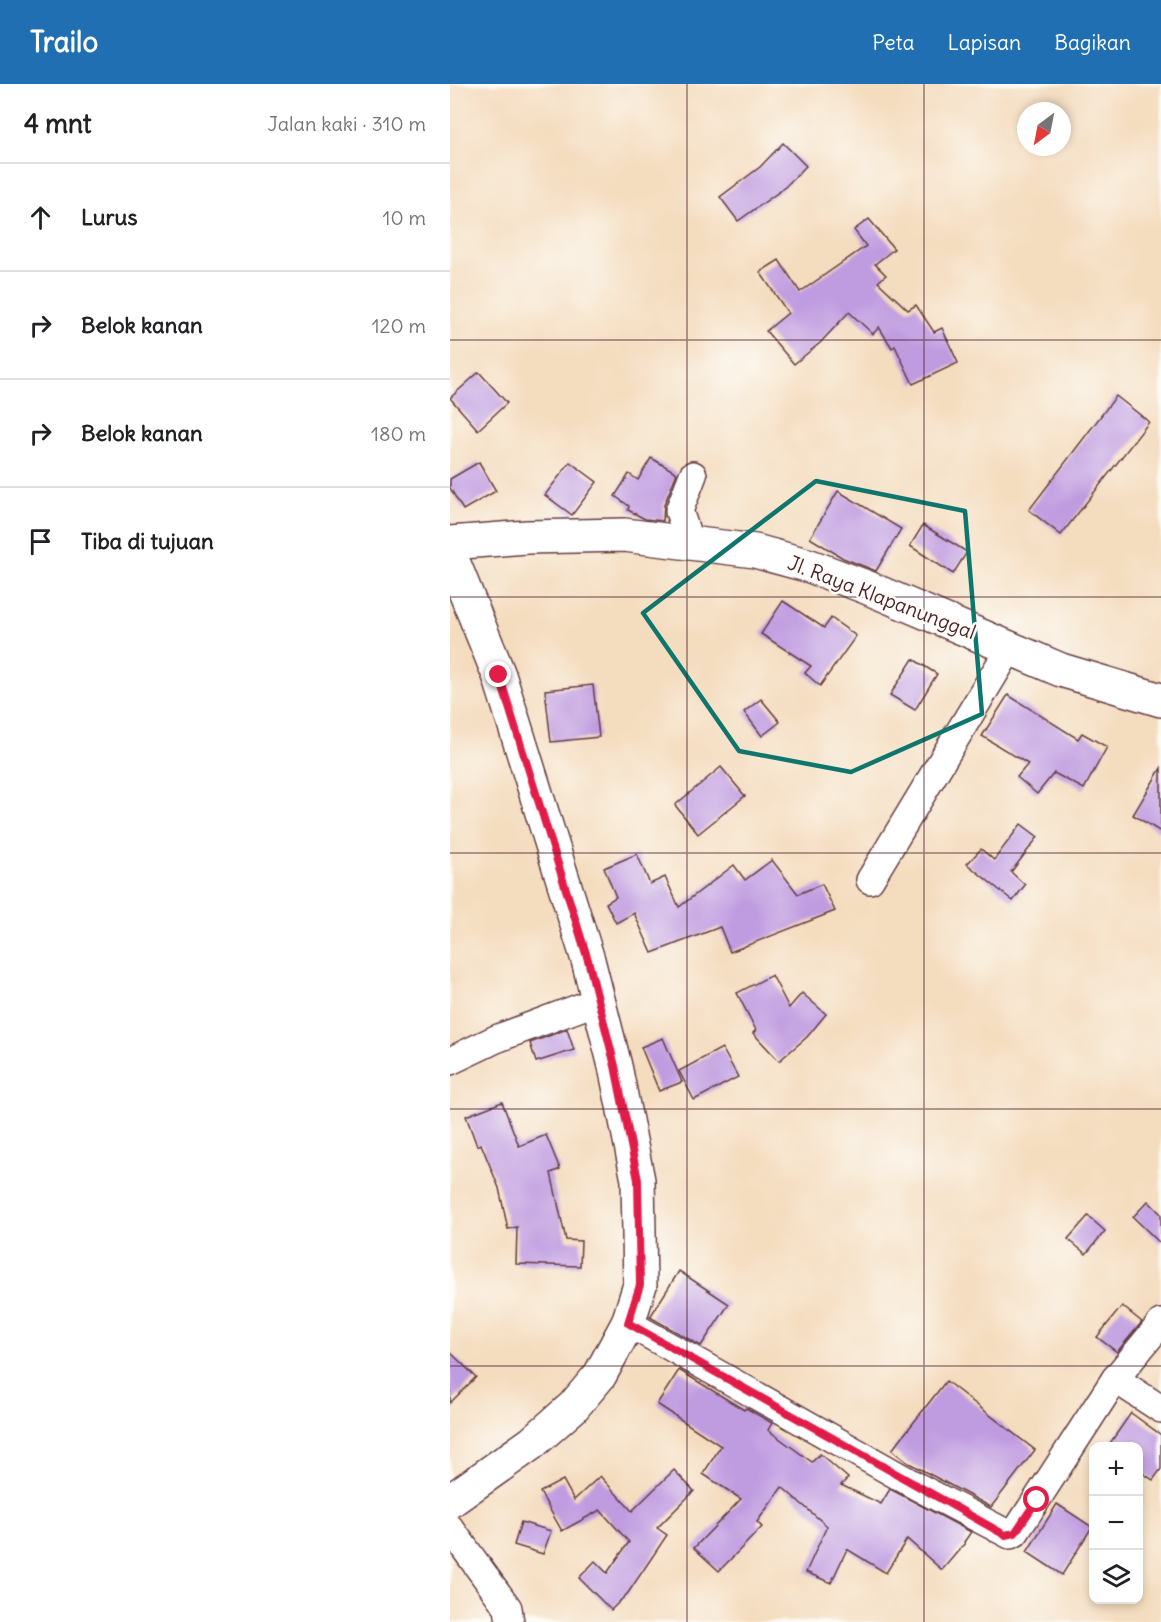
<!DOCTYPE html>
<html lang="id">
<head>
<meta charset="utf-8">
<style>
  body { margin:0; font-family:Delius,sans-serif; background:#f2f2f2; color:#202124 }
  .controls { position:absolute; right:18px; bottom:18px; display:grid; overflow:hidden; border-radius:12px; box-shadow:0 3px 9px #0003 }
  .controls button { width:54px; height:54px; display:grid; place-items:center; padding:0; border:0; border-bottom:2px solid #e0e0e0; background:#fff; color:#202124; font:30px sans-serif }
  .compass { position:absolute; left:567px; top:18px; width:54px; height:54px; border-radius:50%; background:#fff; box-shadow:0 3px 9px #0003; rotate:212deg }
  .stop { position:absolute; width:18px; height:18px; margin:-14px; border:4px solid #e11d48; border-radius:50%; background:#fff }
  .stop.end { background:#e11d48; border-color:#fff; box-shadow:0 2px 6px #0008 }
  .list { margin:0; padding:0; list-style:none }
  h2 { display:flex; justify-content:space-between; align-items:center; height:78px; margin:0; padding:0 24px; font-size:26px }
  h2 small { font-size:20px; font-weight:400; color:#757577 }
  .list li { display:grid; grid-template-columns:39px 1fr auto; gap:18px; align-items:center; box-sizing:border-box; height:108px; padding:0 24px; border-top:2px solid #e0e0e0 }
  .list b { display:block; font-size:22px; white-space:nowrap }
  .list em { font-size:20px; font-style:normal; color:#757577 }
  .icon { flex:none; width:33px; height:33px; fill:none; stroke:currentColor; stroke-width:2; stroke-linecap:round; stroke-linejoin:round }
  .map { position:relative; flex:none; width:711px; height:1538px; overflow:hidden }
  header { display:flex; align-items:center; gap:36px; box-sizing:border-box; height:84px; padding:0 30px; background:#1f6fb2; color:#fff }
  header strong { font-size:28px }
  nav { display:flex; gap:33px; margin-inline-start:auto; font-size:21px }
  main { display:flex }
  aside { flex:1; background:#fff }
  .map>svg:first-child { display:block }
  .building { fill:#bf9be0 }
  .lines { fill:none; stroke-linecap:round; stroke-linejoin:round }
  .minor-casing { stroke:#643b41; stroke-width:30 }
  .tertiary-casing { stroke:#643b41; stroke-width:36 }
  .primary-casing { stroke:#643b41; stroke-width:36 }
  .minor { stroke:#fff; stroke-width:27 }
  .tertiary { stroke:#fff; stroke-width:33 }
  .primary { stroke:#fff; stroke-width:33 }
  .route { stroke:#e11d48; stroke-width:8 }
  .marked { fill:none; stroke:#0f766e; stroke-width:4.5; stroke-linejoin:round }
  .grid { fill:none; stroke:#4a1f2b; stroke-width:1.5; stroke-opacity:0.55 }
  .labels { text-anchor:middle; dominant-baseline:central; stroke-width:5; stroke-linejoin:round; paint-order:stroke }
  .street-label { font-size:20px; fill:#4a1f2b; stroke:#fdfcf7 }
</style>
</head>
<body>
<header>
<strong>Trailo</strong>
<nav><a>Peta</a><a>Lapisan</a><a>Bagikan</a></nav>
</header>
<main>
<aside>
<h2>4 mnt<small>Jalan kaki · 310 m</small></h2>
<ul class="list">
<li><svg class="icon" aria-label="ahead" viewBox="0 0 24 24"><path d="M12 20V5M6 11l6-6 6 6"/></svg><div><b>Lurus</b></div><em>10 m</em></li>
<li><svg class="icon" aria-label="right" viewBox="0 0 24 24"><path d="M7 20v-9h11M14 6l5 5-5 5"/></svg><div><b>Belok kanan</b></div><em>120 m</em></li>
<li><svg class="icon" aria-label="right" viewBox="0 0 24 24"><path d="M7 20v-9h11M14 6l5 5-5 5"/></svg><div><b>Belok kanan</b></div><em>180 m</em></li>
<li><svg class="icon" aria-label="arrive" viewBox="0 0 24 24"><path d="M6 21V4h12l-3 4 3 4H6"/></svg><div><b>Tiba di tujuan</b></div></li>
</ul>
</aside>
<div class="map">
<svg width="711" height="1538" viewBox="0 0 711 1538">
  <rect width="100%" height="100%" fill="#fdfcf7"/>
  <filter id="ink" filterUnits="userSpaceOnUse"><feTurbulence type="fractalNoise" baseFrequency=".0167" numOctaves="2"/><feDisplacementMap in="SourceGraphic" scale="12" xChannelSelector="R" yChannelSelector="G"/><feConvolveMatrix kernelMatrix="1 2 1 2 8 2 1 2 1" color-interpolation-filters="sRGB"/></filter>
  <filter id="wash" filterUnits="userSpaceOnUse"><feTurbulence type="fractalNoise" baseFrequency=".008" numOctaves="4" result="noise"/><feDisplacementMap in="SourceGraphic" scale="24" xChannelSelector="R" yChannelSelector="G"/><feGaussianBlur stdDeviation="1.35" result="paint"/><feColorMatrix in="noise" values="0 0 0 0 0 0 0 0 0 0 0 0 0 0 0 0 0 1.4 0 .05"/><feComposite in="paint" operator="in"/></filter>
  <g filter="url(#wash)">
    <rect width="100%" height="100%" fill="#f4dcbe"/>
    <g id="blocks">
      <g class="building">
        <polygon points="333,59 356,82 333,105 288,137 270,113 310,83"/>
        <polygon points="419,135 444,165 425,180 436,191 428,198 458,226 466,221 484,248 492,244 508,279 463,300 445,262 442,264 429,243 423,250 399,228 370,259 344,280 316,247 338,229 310,188 329,176 350,208 416,162 404,146"/>
        <polygon points="29,288 57,319 28,346 0,314"/>
        <polygon points="666,312 699,338 611,451 579,426"/>
        <polygon points="201,374 227,389 214,421 213,437 195,435 178,426 179,422 165,412 179,390 188,396"/>
        <polygon points="29,378 46,407 13,426 0,404 0,395"/>
        <polygon points="120,378 147,398 122,431 95,411"/>
        <polygon points="388,407 451,445 426,487 393,474 360,454"/>
        <polygon points="473,441 517,468 503,490 460,462"/>
        <polygon points="333,517 374,544 381,534 406,552 370,602 355,589 361,582 311,550"/>
        <polygon points="463,575 487,590 465,626 440,611"/>
        <polygon points="143,601 149,653 101,658 95,606"/>
        <polygon points="558,611 628,655 632,649 657,663 634,705 604,689 587,710 567,693 578,680 532,652"/>
        <polygon points="311,615 330,638 312,652 294,628"/>
        <polygon points="271,683 295,712 248,750 225,721"/>
        <polygon points="711,684 711,748 683,731"/>
        <polygon points="571,740 588,753 561,788 575,801 563,817 517,780 531,765 544,776"/>
        <polygon points="187,770 200,800 215,793 229,823 284,781 295,796 322,776 348,810 372,800 385,827 280,868 270,843 202,869 184,829 166,839 156,819 166,813 154,784"/>
        <polygon points="322,891 339,924 352,909 376,930 357,953 329,977 303,949 306,946 287,909"/>
        <polygon points="117,945 124,966 86,978 80,959"/>
        <polygon points="213,954 232,998 209,1007 191,963"/>
        <polygon points="272,964 288,993 244,1016 229,987"/>
        <polygon points="52,1018 69,1062 96,1051 110,1085 101,1089 116,1156 131,1157 130,1182 66,1180 67,1143 58,1145 49,1104 31,1060 27,1062 16,1032"/>
        <polygon points="698,1117 711,1130 711,1160 683,1133"/>
        <polygon points="638,1132 655,1147 636,1170 618,1155"/>
        <polygon points="229,1187 279,1220 251,1262 200,1233"/>
        <polygon points="672,1222 692,1238 667,1268 647,1253"/>
        <polygon points="0,1268 26,1293 0,1319"/>
        <polygon points="229,1286 294,1326 296,1324 322,1339 318,1346 362,1378 370,1370 398,1394 391,1401 431,1420 440,1405 521,1448 514,1458 515,1459 492,1486 457,1455 436,1489 397,1465 381,1499 356,1488 377,1442 332,1403 307,1438 312,1443 269,1487 244,1464 291,1415 253,1390 271,1362 207,1320"/>
        <polygon points="496,1297 585,1366 541,1423 457,1378 442,1366"/>
        <polygon points="681,1329 711,1351 711,1385 703,1396 688,1386 688,1362 658,1362"/>
        <polygon points="224,1386 244,1407 207,1444 217,1451 178,1509 161,1526 129,1494 145,1477 157,1489 179,1458 150,1426 112,1447 90,1408 113,1396 124,1416 150,1392 182,1427"/>
        <polygon points="607,1420 642,1443 612,1491 577,1468"/>
        <polygon points="71,1438 101,1447 93,1470 64,1461"/>
      </g>
    </g>
  </g>
  <g filter="url(#ink)">
    <use href="#blocks" fill-opacity="0" stroke="#643b41" stroke-width="1.5"/>
    <g class="lines">
      <g class="minor-casing">
        <g id="minor">
          <polyline points="240,459 229,427 243,391"/>
          <polyline points="420,796 560,564"/>
          <polyline points="0,977 46,955 147,917"/>
          <polyline points="178,1239 468,1403 560,1451 565,1449 665,1295 711,1239"/>
          <polyline points="665,1295 711,1325"/>
          <polyline points="0,1444 58,1524 60,1538"/>
        </g>
      </g>
      <g class="tertiary-casing">
        <polyline id="tertiary" points="0,459 77,453 174,451 305,467 360,482 416,503 611,586 711,616"/>
      </g>
      <g class="primary-casing">
        <polyline id="primary" points="0,470 49,591 138,876 165,982 188,1096 190,1201 178,1239 150,1291 123,1323 82,1359 0,1417"/>
      </g>
      <use href="#minor" class="minor"/>
      <use href="#tertiary" class="tertiary"/>
      <use href="#primary" class="primary"/>
    </g>
  </g>
  <g class="lines" filter="url(#ink)">
    <polyline class="route" points="49,591 138,876 165,982 188,1096 190,1201 178,1239 555,1451 565,1449 587,1416"/>
  </g>
  <path class="marked" d="M366 397 515 427 532 630 401 688 289 667 193 529Z"/>
  <path class="grid" d="M237 0V1538M474 0V1538M0 256H711M0 513H711M0 769H711M0 1025H711M0 1282H711"/>
  <g class="labels">
    <g class="street-label">
      <text transform="translate(432 513) rotate(21)">Jl. Raya Klapanunggal</text>
    </g>
  </g>
</svg>
<div class="controls">
<button>+</button>
<button>−</button>
<button><svg class="icon" aria-label="layers" viewBox="0 0 24 24"><path d="M12 4l9 5-9 5-9-5zM3 14l9 5 9-5"/></svg></button>
</div>
<svg class="compass" viewBox="-18 -18 36 36"><path d="M0-13l5 13h-10z" fill="#e53935"/><path d="M0 13l5-13h-10z" fill="#757577"/></svg>
<div class="stop" style="left:587px;top:1416px"></div>
<div class="stop end" style="left:49px;top:591px"></div>
</div>
</main>
</body>
</html>
